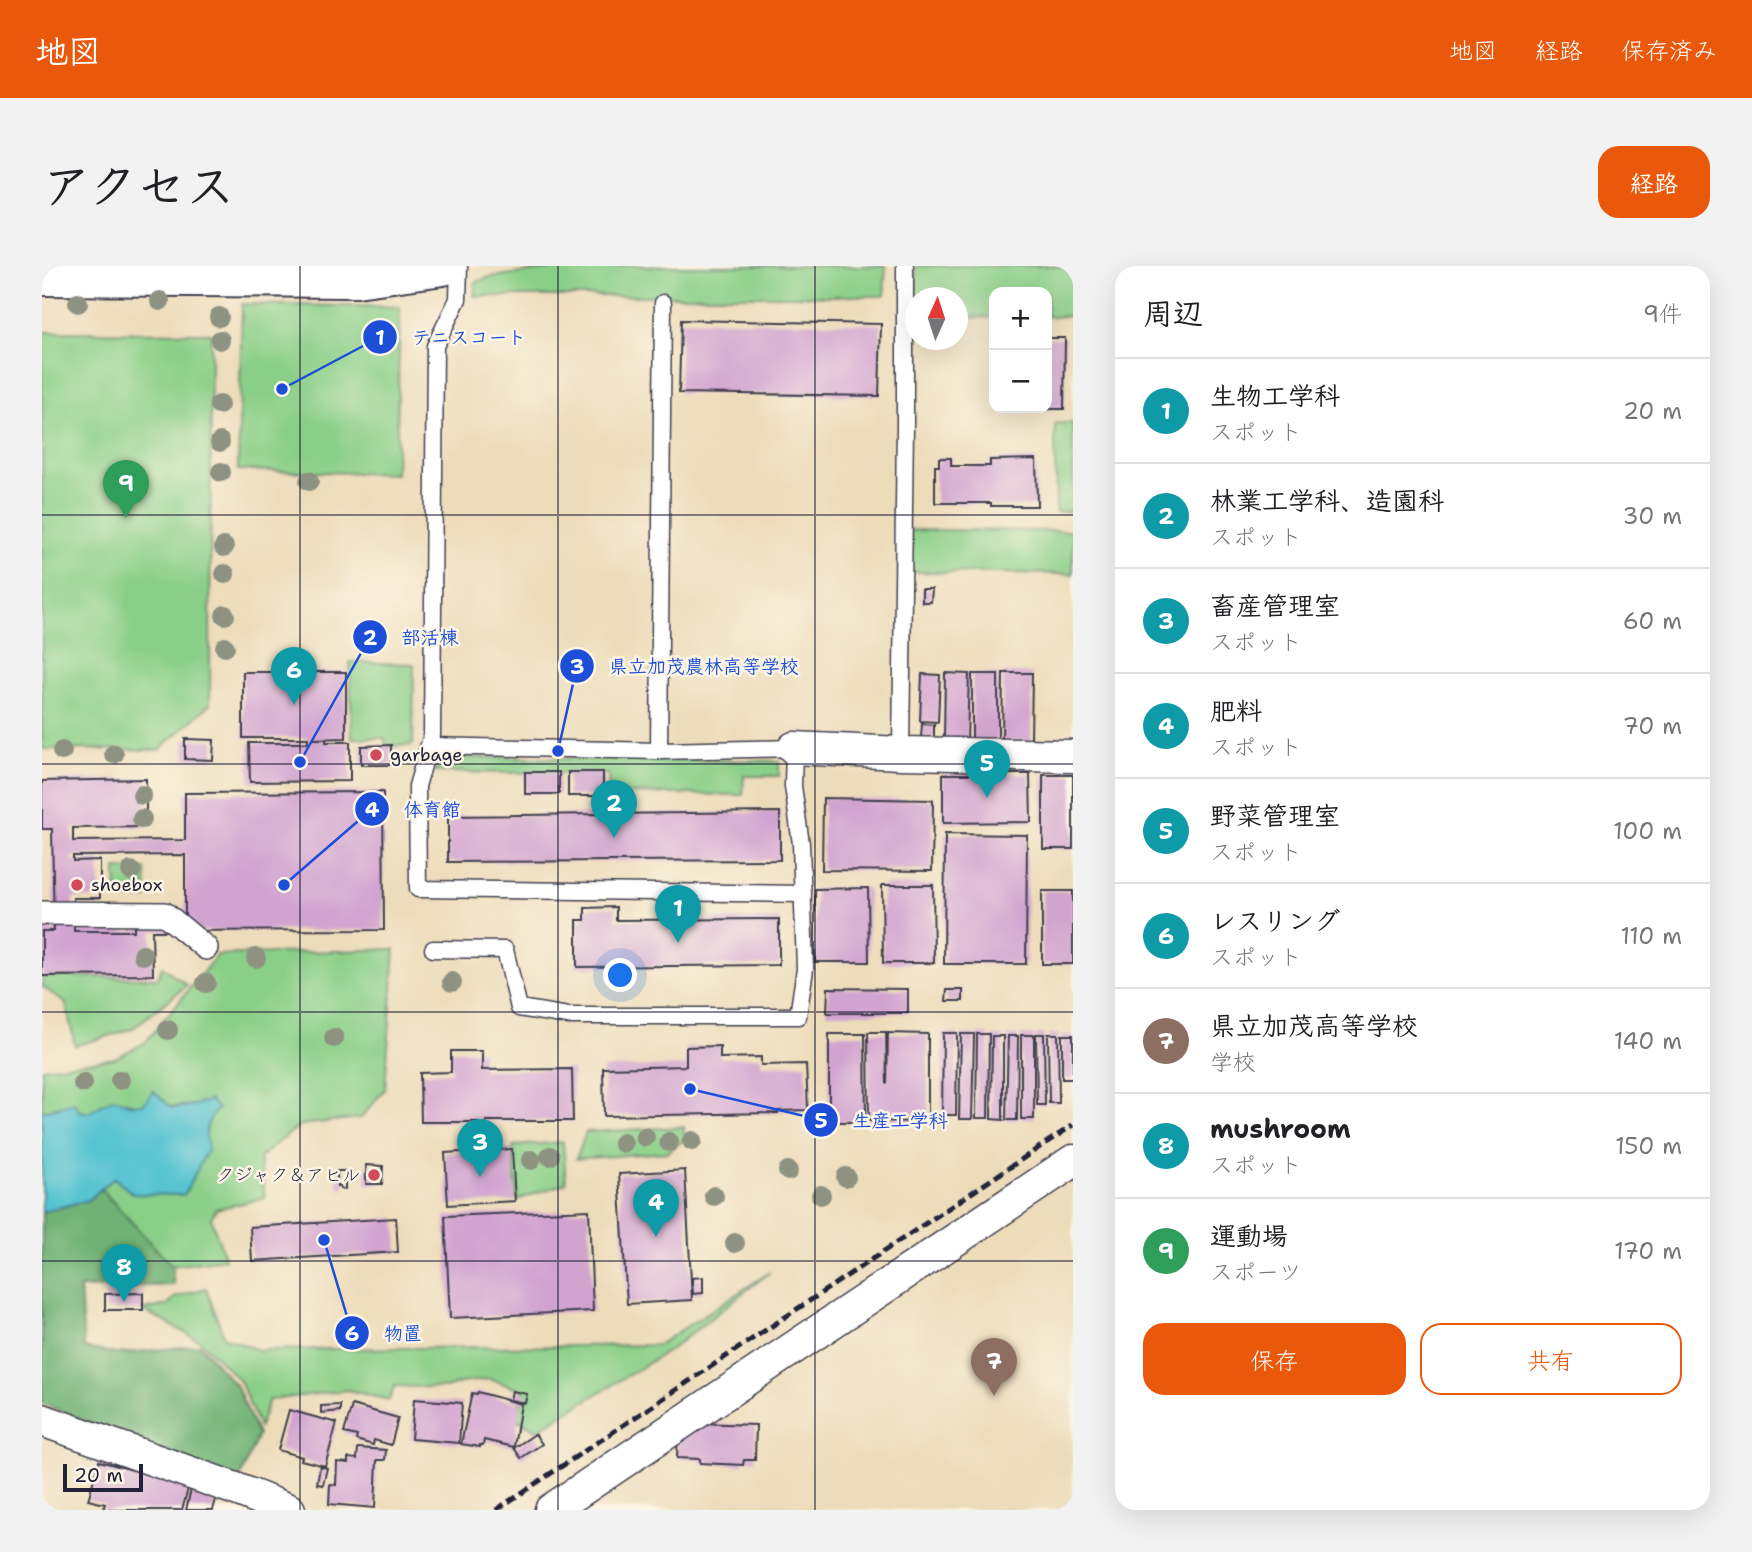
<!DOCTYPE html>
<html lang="ja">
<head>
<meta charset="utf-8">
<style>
  body { margin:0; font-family:"Shantell Sans","Klee One",sans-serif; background:#f2f2f2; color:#202124 }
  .controls { position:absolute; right:21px; top:21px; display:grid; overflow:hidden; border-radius:14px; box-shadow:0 7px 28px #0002 }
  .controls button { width:63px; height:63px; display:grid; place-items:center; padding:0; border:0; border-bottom:2px solid #e0e0e0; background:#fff; color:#202124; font:35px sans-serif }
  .compass { position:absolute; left:863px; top:21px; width:63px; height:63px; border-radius:50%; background:#fff; box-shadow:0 7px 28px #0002; rotate:3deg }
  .scale { position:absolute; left:21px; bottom:18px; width:80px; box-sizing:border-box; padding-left:7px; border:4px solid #22223b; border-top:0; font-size:19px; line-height:24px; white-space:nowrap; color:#22223b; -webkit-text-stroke:5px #fcf5e5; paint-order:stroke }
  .you { position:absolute; left:579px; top:710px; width:24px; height:24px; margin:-18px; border:5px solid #fff; border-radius:50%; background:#1a73e8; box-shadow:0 0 0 10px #1a73e833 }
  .badge { display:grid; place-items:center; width:46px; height:46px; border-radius:50%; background:#ea580c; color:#fff; font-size:23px; font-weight:700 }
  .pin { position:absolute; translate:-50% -58px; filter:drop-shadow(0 2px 4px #0008) }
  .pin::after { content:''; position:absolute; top:37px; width:24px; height:21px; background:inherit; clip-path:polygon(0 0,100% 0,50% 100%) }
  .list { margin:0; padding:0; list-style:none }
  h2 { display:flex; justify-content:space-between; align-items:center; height:91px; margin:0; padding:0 28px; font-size:30px }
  h2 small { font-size:23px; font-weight:400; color:#757577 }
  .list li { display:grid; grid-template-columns:46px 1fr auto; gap:21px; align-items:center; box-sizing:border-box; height:105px; padding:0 28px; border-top:2px solid #e0e0e0 }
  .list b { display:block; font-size:26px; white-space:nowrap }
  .list p { margin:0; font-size:23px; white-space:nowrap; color:#757577 }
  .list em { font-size:23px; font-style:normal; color:#757577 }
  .actions { display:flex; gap:14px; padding:21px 28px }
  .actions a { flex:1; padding:16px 0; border:2px solid #ea580c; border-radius:21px; text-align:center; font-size:24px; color:#ea580c }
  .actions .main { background:#ea580c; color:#fff }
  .map { position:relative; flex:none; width:1031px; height:1244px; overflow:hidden; border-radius:21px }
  header { display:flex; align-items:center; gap:42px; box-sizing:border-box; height:98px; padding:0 35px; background:#ea580c; color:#fff }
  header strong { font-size:33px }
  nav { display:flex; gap:38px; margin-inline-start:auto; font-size:24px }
  .intro { display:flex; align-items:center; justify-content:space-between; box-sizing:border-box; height:168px; padding:0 42px }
  h1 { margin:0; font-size:49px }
  .button { padding:18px 32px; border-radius:21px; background:#ea580c; color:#fff; font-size:24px; font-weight:700 }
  main { display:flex; gap:42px; padding:0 42px }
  aside { flex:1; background:#fff; border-radius:21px; box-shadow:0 7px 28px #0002 }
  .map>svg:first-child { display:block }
  .green { fill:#8acf88; stroke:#567862; stroke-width:2 }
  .forest { fill:#6fb274; stroke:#486a58; stroke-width:2 }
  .water { fill:#59c4d2; stroke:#3e7386; stroke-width:2 }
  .building { fill:#d1a4d0; fill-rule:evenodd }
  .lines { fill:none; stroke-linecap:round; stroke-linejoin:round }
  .service-casing { stroke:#403e4e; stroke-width:19 }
  .pedestrian-casing { stroke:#403e4e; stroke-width:26 }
  .minor-casing { stroke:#403e4e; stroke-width:35 }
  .tertiary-casing { stroke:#403e4e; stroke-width:42 }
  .service { stroke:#fff; stroke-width:16 }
  .pedestrian { stroke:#fff; stroke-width:23 }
  .minor { stroke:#fff; stroke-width:32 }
  .tertiary { stroke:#fff; stroke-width:38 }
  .rail { stroke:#22223b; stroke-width:5; stroke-dasharray:10 5; stroke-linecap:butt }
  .tree { fill:#8e9281 }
  .grid { fill:none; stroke:#22223b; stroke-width:2; stroke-opacity:0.55 }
  .poi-dot { fill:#d1495b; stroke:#fcf5e5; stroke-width:2.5 }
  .labels { text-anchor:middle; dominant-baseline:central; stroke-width:5; stroke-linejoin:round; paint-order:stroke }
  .poi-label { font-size:18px; fill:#22223b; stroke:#fcf5e5; text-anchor:start }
  .leader { fill:none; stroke:#1d4ed8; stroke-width:2.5 }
  .callout-dot { fill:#1d4ed8; stroke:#fcf5e5; stroke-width:2.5 }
  .mark-label { font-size:21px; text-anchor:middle; font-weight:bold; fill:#fff }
  .callout-label { font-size:19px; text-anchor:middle; font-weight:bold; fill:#1d4ed8; stroke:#fcf5e5; stroke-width:5; stroke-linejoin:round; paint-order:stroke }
</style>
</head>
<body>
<header>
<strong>地図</strong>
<nav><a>地図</a><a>経路</a><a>保存済み</a></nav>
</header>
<div class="intro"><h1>アクセス</h1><a class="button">経路</a></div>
<main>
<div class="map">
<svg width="1031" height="1244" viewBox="0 0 1031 1244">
  <rect width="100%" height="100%" fill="#fcf5e5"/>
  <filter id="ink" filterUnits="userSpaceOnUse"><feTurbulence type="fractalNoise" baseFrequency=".0143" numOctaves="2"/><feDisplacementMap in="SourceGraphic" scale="14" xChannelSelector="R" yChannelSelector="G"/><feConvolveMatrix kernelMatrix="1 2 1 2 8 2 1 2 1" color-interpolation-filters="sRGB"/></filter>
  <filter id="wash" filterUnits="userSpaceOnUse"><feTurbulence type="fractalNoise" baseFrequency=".00686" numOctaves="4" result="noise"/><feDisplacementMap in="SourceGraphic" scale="28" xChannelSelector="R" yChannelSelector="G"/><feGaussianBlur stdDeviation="1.57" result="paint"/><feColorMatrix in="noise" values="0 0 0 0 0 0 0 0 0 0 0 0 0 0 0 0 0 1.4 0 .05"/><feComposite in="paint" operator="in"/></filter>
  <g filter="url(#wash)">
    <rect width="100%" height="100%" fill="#eddcba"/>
    <g class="green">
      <polygon points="537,0 844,0 842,30 432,30 434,16 448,11"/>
      <polygon points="874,0 1031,0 1031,50 1005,51 1005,26 952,26 952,51 916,52 916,32 874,32 873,52 872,52"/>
      <polygon points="200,38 358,41 354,208 196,204"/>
      <polygon points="0,66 169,67 168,438 117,484 0,483"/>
      <polygon points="1013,157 1031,157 1031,245 1014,246"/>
      <polygon points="866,264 1031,265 1031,308 865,306"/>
      <polygon points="308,396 372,398 371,479 346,480 342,472 310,472"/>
      <polygon points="394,491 737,495 737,510 702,510 701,529 567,527 566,508 394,506"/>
      <polygon points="74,603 104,603 105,633 75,633"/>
      <path d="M353 683 343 823 319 852 258 859 217 892 223 932 174 943 169 952 183 993 130 1000 59 923 72 911 166 883 163 870 167 852 153 839C127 842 97 842 72 832L46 847 37 845 32 837 0 845V802L73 792 103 777 175 689Z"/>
      <polygon points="120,700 145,719 90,763 33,780 24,738 0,720 1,710 116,712"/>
      <polygon points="642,861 642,874 625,886 534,893 544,866"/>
      <polygon points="521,876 524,917 475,934 471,880"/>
      <polygon points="728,1006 628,1084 495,1164 473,1152 482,1124 447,1113 418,1117 404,1122 353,1120 347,1134 306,1124 227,1134 217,1161 198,1115 158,1075 101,1044 126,1039 132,1032 164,1022 182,1071 216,1084 616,1079"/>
    </g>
    <polygon class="forest" points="59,923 130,1000 132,1019 38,1022 42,1082 75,1088 158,1079 195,1121 216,1169 196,1218 0,1137 0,946 46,934"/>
    <path class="water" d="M112 825 130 842 153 839 168 834 176 843C163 855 162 866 166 883L142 929 91 928 72 912 46 934 0 946V845L33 837 37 845 46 847 72 832 87 838H101Z"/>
    <g id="blocks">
      <g class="building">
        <polygon points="639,54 839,58 837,130 637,127"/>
        <polygon points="1005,72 1023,72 1022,143 1005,143"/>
        <polygon points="897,192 909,192 909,200 948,200 948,194 994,193 995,240 949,240 949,237 893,237 893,200 897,200"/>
        <polygon points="880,323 890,323 889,336 880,336"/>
        <polygon points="201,406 304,406 304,472 270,473 284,473 284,476 308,476 308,515 208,516 207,477 266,477 266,472 201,472"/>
        <polygon points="903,407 927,408 925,475 902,474"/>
        <polygon points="961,407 990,407 989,476 960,476"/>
        <polygon points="880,408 898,409 896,456 878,455"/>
        <rect x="930" y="408" width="26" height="67"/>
        <polygon points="880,458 892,459 892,472 879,472"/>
        <polygon points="143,473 172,474 171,494 143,493"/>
        <polygon points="349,479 349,499 319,499 319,480"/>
        <rect x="483" y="506" width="34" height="22"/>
        <rect x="526" y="506" width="35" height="24"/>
        <polygon points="901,508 988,508 989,556 901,557"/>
        <rect x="1001" y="509" width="30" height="74"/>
        <path d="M104 513V561L31 562V575L143 574V527L341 526 342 664 110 665 111 709 0 710V665H12L10 563H0V515ZM143 589V648L92 647V665H32L31 632H58V594L31 595V590Z"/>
        <polygon points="781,532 891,534 890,605 780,604"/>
        <polygon points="738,546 738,594 406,596 406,550"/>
        <polygon points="903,568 985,569 984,698 902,698"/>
        <polygon points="840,619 891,619 892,697 841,697"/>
        <polygon points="826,622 827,696 773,696 773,623"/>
        <rect x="1000" y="625" width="31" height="73"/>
        <polygon points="574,641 574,654 737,653 737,699 535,701 535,654 543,654 543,642"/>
        <polygon points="786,722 866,723 866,747 785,747"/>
        <polygon points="905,724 921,724 921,735 904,735"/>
        <polygon points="826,766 844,766 845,818 846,767 886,768 886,856 827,855"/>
        <polygon points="901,767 915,767 914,849 900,849"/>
        <polygon points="787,768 823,768 824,856 787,856"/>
        <polygon points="919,768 932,768 930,853 917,853"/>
        <polygon points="935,768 947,768 946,852 934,852"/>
        <polygon points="994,768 1002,768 1003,839 995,839"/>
        <polygon points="1006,768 1016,768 1017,837 1007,837"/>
        <rect x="979" y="769" width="13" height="84"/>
        <rect x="1020" y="769" width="11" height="44"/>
        <polygon points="950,770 961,770 961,854 949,853"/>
        <polygon points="966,770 976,770 975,854 964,854"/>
        <polygon points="678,780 678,792 719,791 719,799 764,798 766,844 736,845 736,847 562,850 561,802 644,800 644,781"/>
        <polygon points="409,785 440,785 440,804 530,803 531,855 444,855 444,876 436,876 436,856 379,856 378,807 409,806"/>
        <polygon points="470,883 473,935 406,939 403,887"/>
        <polygon points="324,899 341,900 340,918 324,918"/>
        <polygon points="643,904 650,1034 585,1038 577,908"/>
        <polygon points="295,905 303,905 303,923 298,923 298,920 295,920"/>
        <polygon points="547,944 551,1045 408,1052 403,950"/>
        <polygon points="354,952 356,986 210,995 208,961"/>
        <polygon points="661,1011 661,1027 651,1028 650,1012"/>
        <polygon points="101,1027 101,1044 63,1044 63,1028"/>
        <polygon points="470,1125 485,1128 483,1137 468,1134"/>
        <polygon points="436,1126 479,1138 472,1181 442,1174 441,1179 438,1179 438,1181 419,1178 430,1127 435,1128"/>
        <polygon points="372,1133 420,1137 417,1177 369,1173"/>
        <polygon points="298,1139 298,1145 279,1147 279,1140"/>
        <polygon points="310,1139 356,1152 349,1179 332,1174 331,1179 314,1174 315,1170 302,1167"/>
        <polygon points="247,1144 295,1157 283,1200 259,1194 260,1191 236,1184"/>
        <polygon points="653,1157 714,1159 713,1194 702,1194 701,1199 658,1197 658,1193 635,1192 636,1166"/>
        <polygon points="493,1168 500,1178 479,1192 472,1182"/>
        <polygon points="316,1182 344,1184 343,1194 335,1194 333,1242 287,1238 288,1218 294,1219 295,1196 306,1197 306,1192 315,1193"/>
        <polygon points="57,1195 147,1219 140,1244 61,1244 63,1238 46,1234"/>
        <polygon points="278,1200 285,1202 281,1219 275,1218"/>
        <polygon points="150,1219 176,1226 171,1244 144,1244"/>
      </g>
    </g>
  </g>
  <g filter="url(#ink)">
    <use href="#blocks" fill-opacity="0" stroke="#403e4e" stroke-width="2"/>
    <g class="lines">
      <g class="service-casing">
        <g id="service">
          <polyline points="417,0 416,33 393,80 390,469 375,520 376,623 761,628"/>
          <polyline points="387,480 617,485 752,482 751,520 759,578 763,703 756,750 526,750 477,742 463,684 391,683"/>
          <polyline points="617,485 621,37"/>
          <polyline points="859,487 863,159 863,0"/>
        </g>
      </g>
      <g class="pedestrian-casing">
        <polyline id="pedestrian" points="0,647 123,648 164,682"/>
      </g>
      <g class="minor-casing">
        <g id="minor">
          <polyline points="752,482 859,487 1031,490"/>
          <polyline points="0,1154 194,1223 247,1244"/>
          <polyline points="509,1244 1031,895"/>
        </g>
      </g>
      <g class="tertiary-casing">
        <polyline id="tertiary" points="0,10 314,12 401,0"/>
      </g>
      <use href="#service" class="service"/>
      <use href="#pedestrian" class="pedestrian"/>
      <use href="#minor" class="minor"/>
      <use href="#tertiary" class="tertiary"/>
      <polyline class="rail" points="454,1244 1031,859"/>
    </g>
    <g class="tree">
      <circle cx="118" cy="35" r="10"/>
      <circle cx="36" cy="37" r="10"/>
      <circle cx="177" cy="51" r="10"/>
      <circle cx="178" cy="74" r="10"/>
      <circle cx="177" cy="139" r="10"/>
      <circle cx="178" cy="176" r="10"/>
      <circle cx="179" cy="206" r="10"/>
      <circle cx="267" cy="215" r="10"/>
      <circle cx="182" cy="281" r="10"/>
      <circle cx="183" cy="308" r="10"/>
      <circle cx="183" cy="349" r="10"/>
      <circle cx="183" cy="381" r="10"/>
      <circle cx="20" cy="485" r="10"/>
      <circle cx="72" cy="488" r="10"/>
      <circle cx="100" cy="529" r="10"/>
      <circle cx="100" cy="553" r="10"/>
      <circle cx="89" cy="605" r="10"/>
      <circle cx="101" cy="689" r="10"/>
      <circle cx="214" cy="692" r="10"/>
      <circle cx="410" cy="716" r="10"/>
      <circle cx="164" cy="717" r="10"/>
      <circle cx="126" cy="764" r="10"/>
      <circle cx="292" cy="772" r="10"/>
      <circle cx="78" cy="814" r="10"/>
      <circle cx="41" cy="817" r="10"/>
      <circle cx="603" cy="871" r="10"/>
      <circle cx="650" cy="875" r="10"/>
      <circle cx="627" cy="876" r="10"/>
      <circle cx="581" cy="877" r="10"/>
      <circle cx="508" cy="890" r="10"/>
      <circle cx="489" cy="894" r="10"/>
      <circle cx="746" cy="905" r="10"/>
      <circle cx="804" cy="911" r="10"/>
      <circle cx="779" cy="929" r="10"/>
      <circle cx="672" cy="930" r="10"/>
      <circle cx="693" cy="977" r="10"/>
    </g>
  </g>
  <path class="grid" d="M258 0V1244M516 0V1244M773 0V1244M0 249H1031M0 498H1031M0 746H1031M0 995H1031"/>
  <g class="poi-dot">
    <circle cx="334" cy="489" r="7"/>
    <circle cx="35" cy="619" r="7"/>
    <circle cx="332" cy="909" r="7"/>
  </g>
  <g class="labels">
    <g class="poi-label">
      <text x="348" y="489">garbage</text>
      <text x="49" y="619">shoebox</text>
      <text x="318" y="909" text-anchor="end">クジャク＆アヒル</text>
    </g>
  </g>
  <path class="leader" d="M240 123L338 71M258 496L328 371M516 485L535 400M242 619L330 543M648 823L779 854M282 974L310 1067"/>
  <g class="callout-dot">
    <circle cx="240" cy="123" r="7"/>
    <circle cx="258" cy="496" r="7"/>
    <circle cx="516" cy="485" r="7"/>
    <circle cx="242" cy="619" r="7"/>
    <circle cx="648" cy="823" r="7"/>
    <circle cx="282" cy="974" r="7"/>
    <circle cx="338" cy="71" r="18"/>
    <circle cx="328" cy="371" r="18"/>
    <circle cx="535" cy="400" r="18"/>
    <circle cx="330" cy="543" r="18"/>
    <circle cx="779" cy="854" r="18"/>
    <circle cx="310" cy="1067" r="18"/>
  </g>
  <g class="mark-label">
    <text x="338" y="79">1</text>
    <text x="328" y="379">2</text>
    <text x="535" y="408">3</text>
    <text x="330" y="551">4</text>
    <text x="779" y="862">5</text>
    <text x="310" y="1075">6</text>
  </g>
  <g class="callout-label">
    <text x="427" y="78">テニスコート</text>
    <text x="388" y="378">部活棟</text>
    <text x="662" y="407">県立加茂農林高等学校</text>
    <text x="390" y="550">体育館</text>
    <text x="858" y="861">生産工学科</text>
    <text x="361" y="1074">物置</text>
  </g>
</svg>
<div class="controls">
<button>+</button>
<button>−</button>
</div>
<svg class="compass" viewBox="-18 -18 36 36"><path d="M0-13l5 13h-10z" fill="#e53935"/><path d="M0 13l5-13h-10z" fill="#757577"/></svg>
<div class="scale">20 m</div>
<div class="you"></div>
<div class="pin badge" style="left:636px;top:677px;background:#0f9aa8">1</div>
<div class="pin badge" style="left:572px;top:572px;background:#0f9aa8">2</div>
<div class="pin badge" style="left:438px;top:911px;background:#0f9aa8">3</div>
<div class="pin badge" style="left:614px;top:971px;background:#0f9aa8">4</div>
<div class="pin badge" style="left:945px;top:532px;background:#0f9aa8">5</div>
<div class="pin badge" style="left:252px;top:439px;background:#0f9aa8">6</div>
<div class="pin badge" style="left:952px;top:1130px;background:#8d6e63">7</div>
<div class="pin badge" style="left:82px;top:1036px;background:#0f9aa8">8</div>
<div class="pin badge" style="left:84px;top:252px;background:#2e9e5b">9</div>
</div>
<aside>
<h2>周辺<small>9件</small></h2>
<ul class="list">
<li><span class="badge" style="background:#0f9aa8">1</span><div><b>生物工学科</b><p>スポット</p></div><em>20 m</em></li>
<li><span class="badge" style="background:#0f9aa8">2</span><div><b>林業工学科、造園科</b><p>スポット</p></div><em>30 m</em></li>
<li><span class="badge" style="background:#0f9aa8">3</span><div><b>畜産管理室</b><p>スポット</p></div><em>60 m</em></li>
<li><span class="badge" style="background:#0f9aa8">4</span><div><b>肥料</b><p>スポット</p></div><em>70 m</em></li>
<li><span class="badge" style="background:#0f9aa8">5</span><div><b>野菜管理室</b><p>スポット</p></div><em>100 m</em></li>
<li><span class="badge" style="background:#0f9aa8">6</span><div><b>レスリング</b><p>スポット</p></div><em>110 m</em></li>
<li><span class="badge" style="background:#8d6e63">7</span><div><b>県立加茂高等学校</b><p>学校</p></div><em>140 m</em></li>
<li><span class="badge" style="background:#0f9aa8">8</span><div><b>mushroom</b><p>スポット</p></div><em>150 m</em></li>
<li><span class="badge" style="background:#2e9e5b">9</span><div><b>運動場</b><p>スポーツ</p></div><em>170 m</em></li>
</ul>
<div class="actions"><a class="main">保存</a><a>共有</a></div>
</aside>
</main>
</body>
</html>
